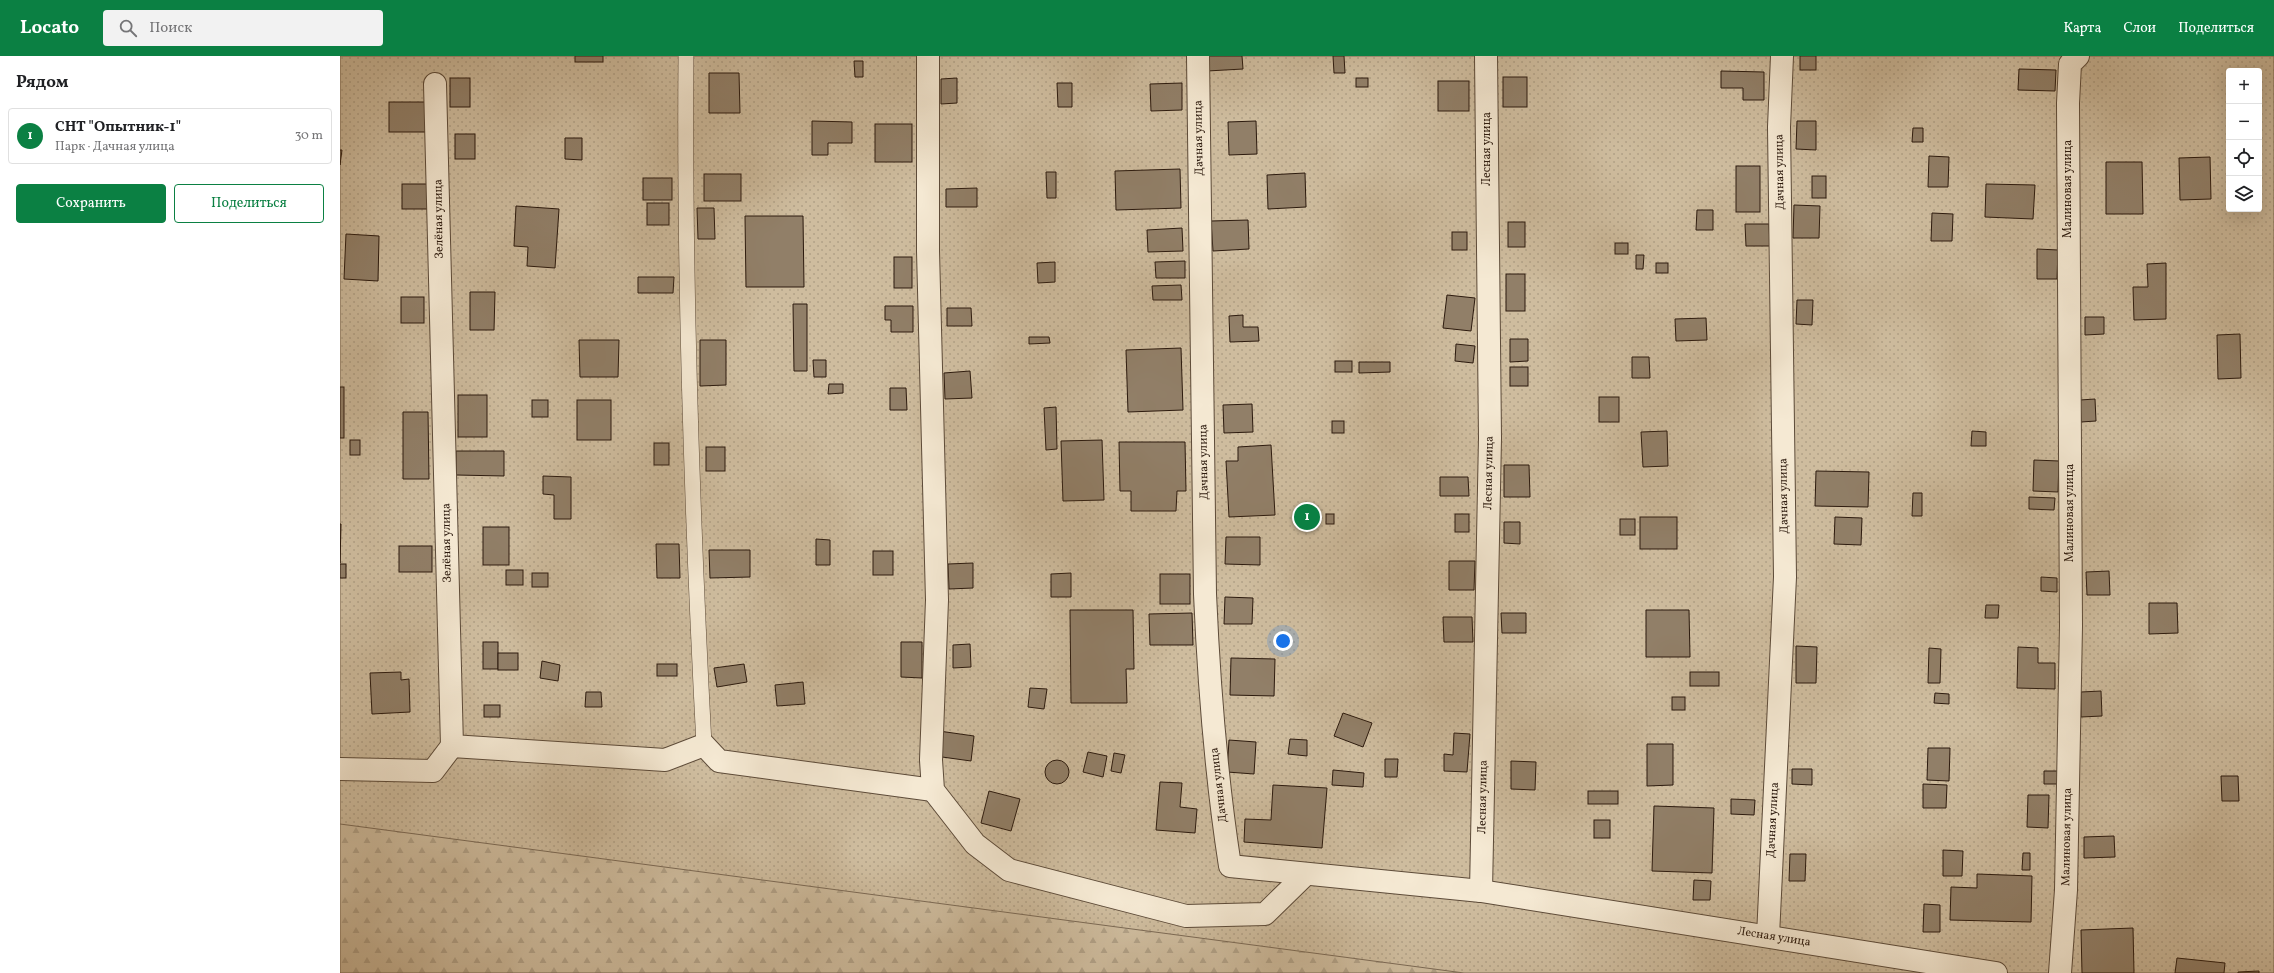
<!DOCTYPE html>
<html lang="ru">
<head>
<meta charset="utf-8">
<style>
  body { margin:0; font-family:Vollkorn,serif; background:#f2f2f2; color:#202124 }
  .controls { position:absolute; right:12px; top:12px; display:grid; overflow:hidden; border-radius:4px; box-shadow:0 4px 16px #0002 }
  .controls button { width:36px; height:36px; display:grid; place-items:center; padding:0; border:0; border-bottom:1px solid #e0e0e0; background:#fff; color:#202124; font:20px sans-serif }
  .you { position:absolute; left:943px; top:585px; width:14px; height:14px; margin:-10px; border:3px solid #fff; border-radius:50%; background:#1a73e8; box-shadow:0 0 0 6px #1a73e833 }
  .badge { display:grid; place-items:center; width:26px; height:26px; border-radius:50%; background:#0b8043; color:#fff; font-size:13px; font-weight:700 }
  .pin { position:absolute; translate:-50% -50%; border:2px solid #fff; box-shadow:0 1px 4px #0006 }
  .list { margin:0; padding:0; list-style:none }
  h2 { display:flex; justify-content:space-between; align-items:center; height:52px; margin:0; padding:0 16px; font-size:17px }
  h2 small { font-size:13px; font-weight:400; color:#757577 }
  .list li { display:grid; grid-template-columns:26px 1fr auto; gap:12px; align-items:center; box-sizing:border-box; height:56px; margin:0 8px 8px; padding:0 8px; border:1px solid #e0e0e0; border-radius:4px }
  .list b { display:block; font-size:15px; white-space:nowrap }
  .list p { margin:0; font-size:13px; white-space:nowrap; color:#757577 }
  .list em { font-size:13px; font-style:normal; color:#757577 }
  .actions { display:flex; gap:8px; padding:12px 16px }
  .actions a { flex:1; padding:9px 0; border:1px solid #0b8043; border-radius:4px; text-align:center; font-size:14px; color:#0b8043 }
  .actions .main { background:#0b8043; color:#fff }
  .icon { flex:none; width:22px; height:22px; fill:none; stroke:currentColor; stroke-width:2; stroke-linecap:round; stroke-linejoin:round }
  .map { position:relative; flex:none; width:1934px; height:917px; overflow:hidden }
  header { display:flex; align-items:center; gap:24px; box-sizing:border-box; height:56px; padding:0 20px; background:#0b8043; color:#fff }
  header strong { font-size:19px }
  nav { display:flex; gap:22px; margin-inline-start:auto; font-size:14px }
  .search { width:280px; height:36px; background:#f2f2f2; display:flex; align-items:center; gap:10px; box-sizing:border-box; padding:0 14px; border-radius:4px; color:#757577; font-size:15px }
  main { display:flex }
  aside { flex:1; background:#fff }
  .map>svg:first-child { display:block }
  .forest { fill:url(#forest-firs); stroke:#7d6b56 }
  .garden { fill:url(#garden-dots); stroke:#7d6b56; fill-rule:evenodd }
  .building { fill:#917f68; stroke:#2c1a0e }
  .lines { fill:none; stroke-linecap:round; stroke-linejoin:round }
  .service-casing { stroke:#5d4b39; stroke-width:16 }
  .minor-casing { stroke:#5d4b39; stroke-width:24 }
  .service { stroke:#f5e9d3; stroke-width:15 }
  .minor { stroke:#f5e9d3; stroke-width:22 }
  .labels { text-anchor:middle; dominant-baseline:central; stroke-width:3; stroke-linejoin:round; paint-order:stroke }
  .street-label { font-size:12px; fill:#2c1a0e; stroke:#f5e9d3 }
</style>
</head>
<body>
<header>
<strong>Locato</strong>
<div class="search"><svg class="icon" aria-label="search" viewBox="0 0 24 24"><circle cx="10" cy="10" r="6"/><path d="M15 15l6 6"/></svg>Поиск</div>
<nav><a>Карта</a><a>Слои</a><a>Поделиться</a></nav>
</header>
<main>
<aside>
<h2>Рядом<small></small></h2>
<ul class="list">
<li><span class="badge">1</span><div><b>СНТ &quot;Опытник-1&quot;</b><p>Парк · Дачная улица</p></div><em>30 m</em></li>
</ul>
<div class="actions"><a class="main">Сохранить</a><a>Поделиться</a></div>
</aside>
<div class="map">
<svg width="1934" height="917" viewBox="0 0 1934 917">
  <defs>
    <pattern id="forest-firs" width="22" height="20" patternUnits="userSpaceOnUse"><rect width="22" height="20" fill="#cebc9e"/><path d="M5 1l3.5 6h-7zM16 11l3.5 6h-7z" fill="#b1a187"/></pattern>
    <pattern id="garden-dots" width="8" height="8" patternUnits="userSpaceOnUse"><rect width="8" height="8" fill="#cebc9e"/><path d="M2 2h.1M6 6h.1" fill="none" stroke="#b1a187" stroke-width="1.8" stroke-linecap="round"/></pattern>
  </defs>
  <rect width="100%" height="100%" fill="#efddbb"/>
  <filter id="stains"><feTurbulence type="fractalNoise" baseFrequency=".005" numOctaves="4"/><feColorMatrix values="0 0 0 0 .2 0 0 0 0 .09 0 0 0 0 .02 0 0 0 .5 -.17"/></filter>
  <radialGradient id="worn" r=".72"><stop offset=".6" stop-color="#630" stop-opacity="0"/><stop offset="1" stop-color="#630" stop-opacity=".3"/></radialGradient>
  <polygon class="forest" points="0,757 1452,917 0,917"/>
  <path class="garden" d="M0 0H1934V917H1124L0 768ZM1889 15H1919V153H1889Z"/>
  <g class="building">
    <rect x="235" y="0" width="28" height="6"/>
    <polygon points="867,0 902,0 903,13 867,15"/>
    <polygon points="993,0 1004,0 1005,17 994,17"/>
    <rect x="1460" y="0" width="16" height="14"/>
    <polygon points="514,5 523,5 523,21 515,21"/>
    <polygon points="1679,13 1716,14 1715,35 1678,34"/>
    <polygon points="1381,15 1424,16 1424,44 1403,44 1403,32 1381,32"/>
    <polygon points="369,17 399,17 400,57 369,57"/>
    <rect x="1163" y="21" width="24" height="30"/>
    <rect x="110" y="22" width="20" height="29"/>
    <polygon points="617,22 617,47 601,48 601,23"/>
    <rect x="1016" y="22" width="12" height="9"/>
    <rect x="1098" y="25" width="31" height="30"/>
    <polygon points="717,27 732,27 732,51 718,51"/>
    <polygon points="842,27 842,54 811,55 810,28"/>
    <rect x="49" y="46" width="40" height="30"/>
    <polygon points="472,65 512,66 512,87 488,87 488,99 472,99"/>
    <polygon points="916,65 917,98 889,99 888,66"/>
    <polygon points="1457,65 1476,65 1476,94 1456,93"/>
    <rect x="535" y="68" width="37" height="38"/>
    <polygon points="1573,72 1583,72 1583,86 1572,86"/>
    <rect x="115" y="78" width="20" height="25"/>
    <polygon points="225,82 242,82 242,104 225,103"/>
    <polygon points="0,94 2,94 0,109"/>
    <polygon points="1589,100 1609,101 1608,131 1588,131"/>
    <polygon points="1870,101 1871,143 1840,144 1839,102"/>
    <polygon points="1766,106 1802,106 1803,158 1766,158"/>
    <rect x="1396" y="110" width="24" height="46"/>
    <polygon points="840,113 841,152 776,154 775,115"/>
    <polygon points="706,116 716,116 716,142 707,142"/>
    <polygon points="965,117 966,151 928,153 927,119"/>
    <rect x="364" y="118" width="37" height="27"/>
    <rect x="1472" y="120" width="14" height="22"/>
    <rect x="303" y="122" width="29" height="22"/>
    <rect x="62" y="128" width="29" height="25"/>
    <polygon points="1646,128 1695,129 1693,163 1645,161"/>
    <polygon points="637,132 637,151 606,151 606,133"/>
    <rect x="307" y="147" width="22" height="22"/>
    <polygon points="1454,149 1480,150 1479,182 1453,182"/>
    <polygon points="176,150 219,153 215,212 187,210 188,191 174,190"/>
    <polygon points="357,152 374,152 375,183 358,183"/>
    <polygon points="1357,154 1373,154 1373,174 1356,174"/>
    <polygon points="1592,157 1613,158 1612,185 1591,185"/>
    <polygon points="405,160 463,160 464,231 406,231"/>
    <polygon points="908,164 909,193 873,195 871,165"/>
    <rect x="1168" y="166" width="17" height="25"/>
    <polygon points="1405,168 1429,168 1430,190 1406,190"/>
    <polygon points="842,172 843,195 808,196 807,174"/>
    <rect x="1112" y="176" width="15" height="18"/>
    <polygon points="6,178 39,180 38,225 4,223"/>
    <rect x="1275" y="187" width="13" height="11"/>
    <polygon points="1697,193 1718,194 1717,223 1697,223"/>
    <polygon points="1296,199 1304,199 1303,213 1296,213"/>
    <rect x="554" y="201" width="18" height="31"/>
    <polygon points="845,205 845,222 816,222 815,206"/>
    <polygon points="715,206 715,226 698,227 697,207"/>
    <rect x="1316" y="207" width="12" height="10"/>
    <polygon points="1826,207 1826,263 1794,264 1793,231 1808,231 1807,208"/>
    <rect x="1166" y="218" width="19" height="37"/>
    <polygon points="298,221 334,221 333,237 298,237"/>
    <polygon points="841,229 842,244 813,244 812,230"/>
    <polygon points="130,236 155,236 154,274 130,274"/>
    <polygon points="1107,239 1135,242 1131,275 1103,272"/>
    <rect x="61" y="241" width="23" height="26"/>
    <polygon points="1457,244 1473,244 1472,269 1456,268"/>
    <polygon points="453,248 467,248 467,315 454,315"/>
    <polygon points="545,250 573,250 573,276 551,276 551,264 545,264"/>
    <polygon points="607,252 631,252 632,270 607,270"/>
    <polygon points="903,259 903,271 918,271 919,285 890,286 889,260"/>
    <polygon points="1745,261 1764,261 1764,278 1745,279"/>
    <polygon points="1366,262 1367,284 1336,285 1335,263"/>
    <polygon points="1900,278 1901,322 1878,323 1877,279"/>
    <polygon points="689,281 709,281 710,287 689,288"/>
    <polygon points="1170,283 1188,283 1188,305 1170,306"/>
    <polygon points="239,284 279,284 278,321 240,321"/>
    <polygon points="360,284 386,284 386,329 360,330"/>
    <polygon points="1116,288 1135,290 1133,307 1115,305"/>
    <polygon points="841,292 843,354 788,356 786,294"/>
    <polygon points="1292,301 1309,301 1310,322 1292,322"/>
    <polygon points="473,304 486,304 486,321 474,321"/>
    <rect x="995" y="305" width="17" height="11"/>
    <polygon points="1019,306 1050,306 1050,316 1019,317"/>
    <rect x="1170" y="311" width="18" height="19"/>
    <polygon points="630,315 632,342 605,343 604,317"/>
    <polygon points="489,328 503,328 503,337 488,338"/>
    <rect x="0" y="331" width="4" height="51"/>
    <polygon points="550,332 566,332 567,354 550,354"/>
    <rect x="118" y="339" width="29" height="42"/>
    <rect x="1259" y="341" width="20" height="25"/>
    <polygon points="1755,343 1756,365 1741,366 1740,344"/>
    <rect x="192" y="344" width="16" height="17"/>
    <rect x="237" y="344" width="34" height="40"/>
    <polygon points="912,348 913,376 884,377 883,349"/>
    <polygon points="716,351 717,393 706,394 704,352"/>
    <polygon points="63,356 88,356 89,423 63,423"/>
    <rect x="992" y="365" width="12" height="12"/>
    <polygon points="1327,375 1328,410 1303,411 1301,376"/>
    <polygon points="1632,375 1646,376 1646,390 1631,390"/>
    <rect x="10" y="384" width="10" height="15"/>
    <polygon points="762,384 764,444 723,445 721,385"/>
    <polygon points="779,386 845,386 846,435 837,435 836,455 791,455 791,435 780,435"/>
    <rect x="314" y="387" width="15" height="22"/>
    <polygon points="931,389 935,459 889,461 886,405 898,405 898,391"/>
    <rect x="366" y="391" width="19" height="24"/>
    <polygon points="116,395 164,395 164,420 116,419"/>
    <polygon points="1694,404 1719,405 1718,436 1693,435"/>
    <polygon points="1164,409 1189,409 1190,441 1164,441"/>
    <polygon points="1476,415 1529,416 1528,451 1475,450"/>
    <polygon points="203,420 231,421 231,463 214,463 214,439 203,438"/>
    <polygon points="1100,421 1128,421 1129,440 1100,440"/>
    <polygon points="1573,437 1582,437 1582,460 1572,460"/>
    <polygon points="1689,441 1715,442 1714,454 1689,453"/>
    <rect x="986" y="458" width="8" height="10"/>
    <rect x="1115" y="458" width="14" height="18"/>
    <rect x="1300" y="461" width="37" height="32"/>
    <polygon points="1495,461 1522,462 1521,489 1494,488"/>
    <rect x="1280" y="463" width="15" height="16"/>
    <polygon points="1164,466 1180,466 1180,488 1164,487"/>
    <polygon points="0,468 1,468 0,507"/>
    <rect x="143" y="471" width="26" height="38"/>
    <polygon points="886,481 920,481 920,509 885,508"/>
    <polygon points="476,483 490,484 490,509 476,509"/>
    <polygon points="316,488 339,488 340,522 317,522"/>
    <rect x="59" y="490" width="33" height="26"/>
    <polygon points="369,494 410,494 410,521 370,522"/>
    <rect x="533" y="495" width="20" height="24"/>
    <polygon points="1109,505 1135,505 1134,534 1109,534"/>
    <polygon points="633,507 633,532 609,533 608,508"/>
    <rect x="0" y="508" width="6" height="14"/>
    <rect x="166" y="514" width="17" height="15"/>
    <polygon points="1769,515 1770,539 1747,539 1746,516"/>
    <rect x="192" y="517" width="16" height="14"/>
    <polygon points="731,517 731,541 711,541 711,518"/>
    <rect x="820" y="518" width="30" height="30"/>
    <polygon points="1701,521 1717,522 1717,536 1701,535"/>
    <polygon points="885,541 913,542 912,568 884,568"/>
    <polygon points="1809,547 1837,547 1838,577 1809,578"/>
    <polygon points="1646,549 1659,549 1658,562 1645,562"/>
    <polygon points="730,554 793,554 794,613 786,613 787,647 731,647"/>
    <polygon points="1306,554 1349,554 1350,601 1306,601"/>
    <polygon points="852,557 853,589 810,589 809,558"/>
    <polygon points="1161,557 1186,557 1186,577 1162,577"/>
    <polygon points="1103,561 1132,561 1133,586 1104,586"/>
    <rect x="143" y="586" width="15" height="27"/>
    <polygon points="561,586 582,586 582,622 561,621"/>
    <polygon points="630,588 631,611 613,612 613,589"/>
    <polygon points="1456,590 1477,591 1476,627 1456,627"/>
    <polygon points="1678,591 1698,592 1698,607 1715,607 1715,633 1677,632"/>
    <polygon points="1589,592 1601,593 1600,627 1588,627"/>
    <rect x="158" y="597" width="20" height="17"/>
    <polygon points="891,602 935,603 934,640 890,639"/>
    <polygon points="202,605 220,609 218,625 200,622"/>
    <rect x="317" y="608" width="20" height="12"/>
    <polygon points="404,608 407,626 377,631 374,612"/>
    <polygon points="61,616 61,624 69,623 70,656 32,658 30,617"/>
    <rect x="1350" y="616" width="29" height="14"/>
    <polygon points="463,626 465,648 437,650 435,629"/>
    <polygon points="690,632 707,633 704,653 688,651"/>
    <polygon points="1761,635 1762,660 1741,661 1741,636"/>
    <polygon points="246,636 261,636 262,651 245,651"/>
    <polygon points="1595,637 1609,638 1609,648 1594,647"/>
    <rect x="1332" y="641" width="13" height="13"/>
    <rect x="144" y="649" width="16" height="12"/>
    <polygon points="1003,657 1032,667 1023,691 994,680"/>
    <polygon points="599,675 634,680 631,705 595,700"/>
    <polygon points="1114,677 1130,678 1127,716 1104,715 1104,698 1113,699"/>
    <polygon points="950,683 967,684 967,700 948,698"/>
    <polygon points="889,684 916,686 914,718 887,716"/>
    <polygon points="1307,688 1333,688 1333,729 1307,730"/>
    <polygon points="1588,692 1610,692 1609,725 1587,724"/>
    <polygon points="748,696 767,700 763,721 743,716"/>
    <polygon points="774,697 785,699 781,717 771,715"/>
    <polygon points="1045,703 1058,703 1057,721 1045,721"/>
    <circle cx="717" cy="716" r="12"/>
    <polygon points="1171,705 1196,706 1195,734 1171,733"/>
    <polygon points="1452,713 1472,713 1472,729 1452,728"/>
    <polygon points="993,714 1024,717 1023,731 992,729"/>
    <polygon points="1704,715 1723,715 1722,728 1704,728"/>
    <polygon points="1881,720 1898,720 1899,745 1882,745"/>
    <polygon points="820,726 842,727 840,751 857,753 855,777 816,774"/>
    <polygon points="1583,728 1607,729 1606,752 1583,752"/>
    <polygon points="933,729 987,732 982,792 904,786 905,763 931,764"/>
    <polygon points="649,735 680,743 671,775 641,767"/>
    <rect x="1248" y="735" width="30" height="13"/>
    <polygon points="1688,739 1709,739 1708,772 1687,771"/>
    <polygon points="1391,743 1415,744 1414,759 1391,758"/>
    <polygon points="1314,750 1374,752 1372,817 1312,815"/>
    <rect x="1254" y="764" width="16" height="18"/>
    <polygon points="1774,780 1775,801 1744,802 1744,781"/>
    <polygon points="1603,794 1623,795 1622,820 1603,820"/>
    <polygon points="1683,797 1690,797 1690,814 1682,814"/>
    <polygon points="1450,798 1466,798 1465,825 1449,825"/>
    <polygon points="1637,818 1692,820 1691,866 1610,864 1611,831 1637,832"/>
    <polygon points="1354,824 1371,825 1370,844 1353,844"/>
    <polygon points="1584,848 1600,849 1600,876 1583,876"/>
    <polygon points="1793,872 1794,917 1742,917 1741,874"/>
    <polygon points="1837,902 1885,907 1884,917 1835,917"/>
    <polygon points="1919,915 1919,917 1898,917 1898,916"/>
  </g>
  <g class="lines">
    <g class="service-casing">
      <path id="service" d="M346 0C344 230 352 460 364 689"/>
    </g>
    <g class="minor-casing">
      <g id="minor">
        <polyline points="588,0 588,195 597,544 591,704 593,734 635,788 669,814 846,860 925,858 966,818"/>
        <path d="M858 0 865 538C869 630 876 720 890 810L1141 835 1656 917"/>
        <polyline points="95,28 112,690 325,704 364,689 379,705 593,734"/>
        <polyline points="0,713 93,715 112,690"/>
        <polyline points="1141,835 1150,382 1146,0"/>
        <polyline points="1428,880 1445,521 1439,71 1442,0"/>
        <polyline points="1720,917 1726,834 1731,570 1728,47 1730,8 1738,0"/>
      </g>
    </g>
    <use href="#service" class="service"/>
    <use href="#minor" class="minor"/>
  </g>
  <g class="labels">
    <g class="street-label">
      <text transform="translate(859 82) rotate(-91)">Дачная улица</text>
      <text transform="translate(1147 93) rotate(-90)">Лесная улица</text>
      <text transform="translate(1440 116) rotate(-91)">Дачная улица</text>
      <text transform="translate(1728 133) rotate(-90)">Малиновая улица</text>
      <text transform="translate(99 163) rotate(-91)">Зелёная улица</text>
      <text transform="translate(864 406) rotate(-91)">Дачная улица</text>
      <text transform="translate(1149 417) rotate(-89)">Лесная улица</text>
      <text transform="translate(1444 440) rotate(-91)">Дачная улица</text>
      <text transform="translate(1730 457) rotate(-90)">Малиновая улица</text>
      <text transform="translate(107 487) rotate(-91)">Зелёная улица</text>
      <text transform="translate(879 729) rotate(-97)">Дачная улица</text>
      <text transform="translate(1143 741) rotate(-89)">Лесная улица</text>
      <text transform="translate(1433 764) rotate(-87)">Дачная улица</text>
      <text transform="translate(1727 781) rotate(-89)">Малиновая улица</text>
      <text transform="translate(1434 881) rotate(9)">Лесная улица</text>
    </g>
  </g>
  <rect width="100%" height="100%" filter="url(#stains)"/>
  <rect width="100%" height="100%" fill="url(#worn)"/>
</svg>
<div class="controls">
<button>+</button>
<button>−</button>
<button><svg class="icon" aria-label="locate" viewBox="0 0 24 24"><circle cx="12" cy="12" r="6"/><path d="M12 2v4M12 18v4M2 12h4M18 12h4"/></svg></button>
<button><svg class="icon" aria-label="layers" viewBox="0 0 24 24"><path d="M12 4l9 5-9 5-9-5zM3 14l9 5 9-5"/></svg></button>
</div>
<div class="you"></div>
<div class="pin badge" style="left:967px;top:461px">1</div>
</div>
</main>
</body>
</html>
